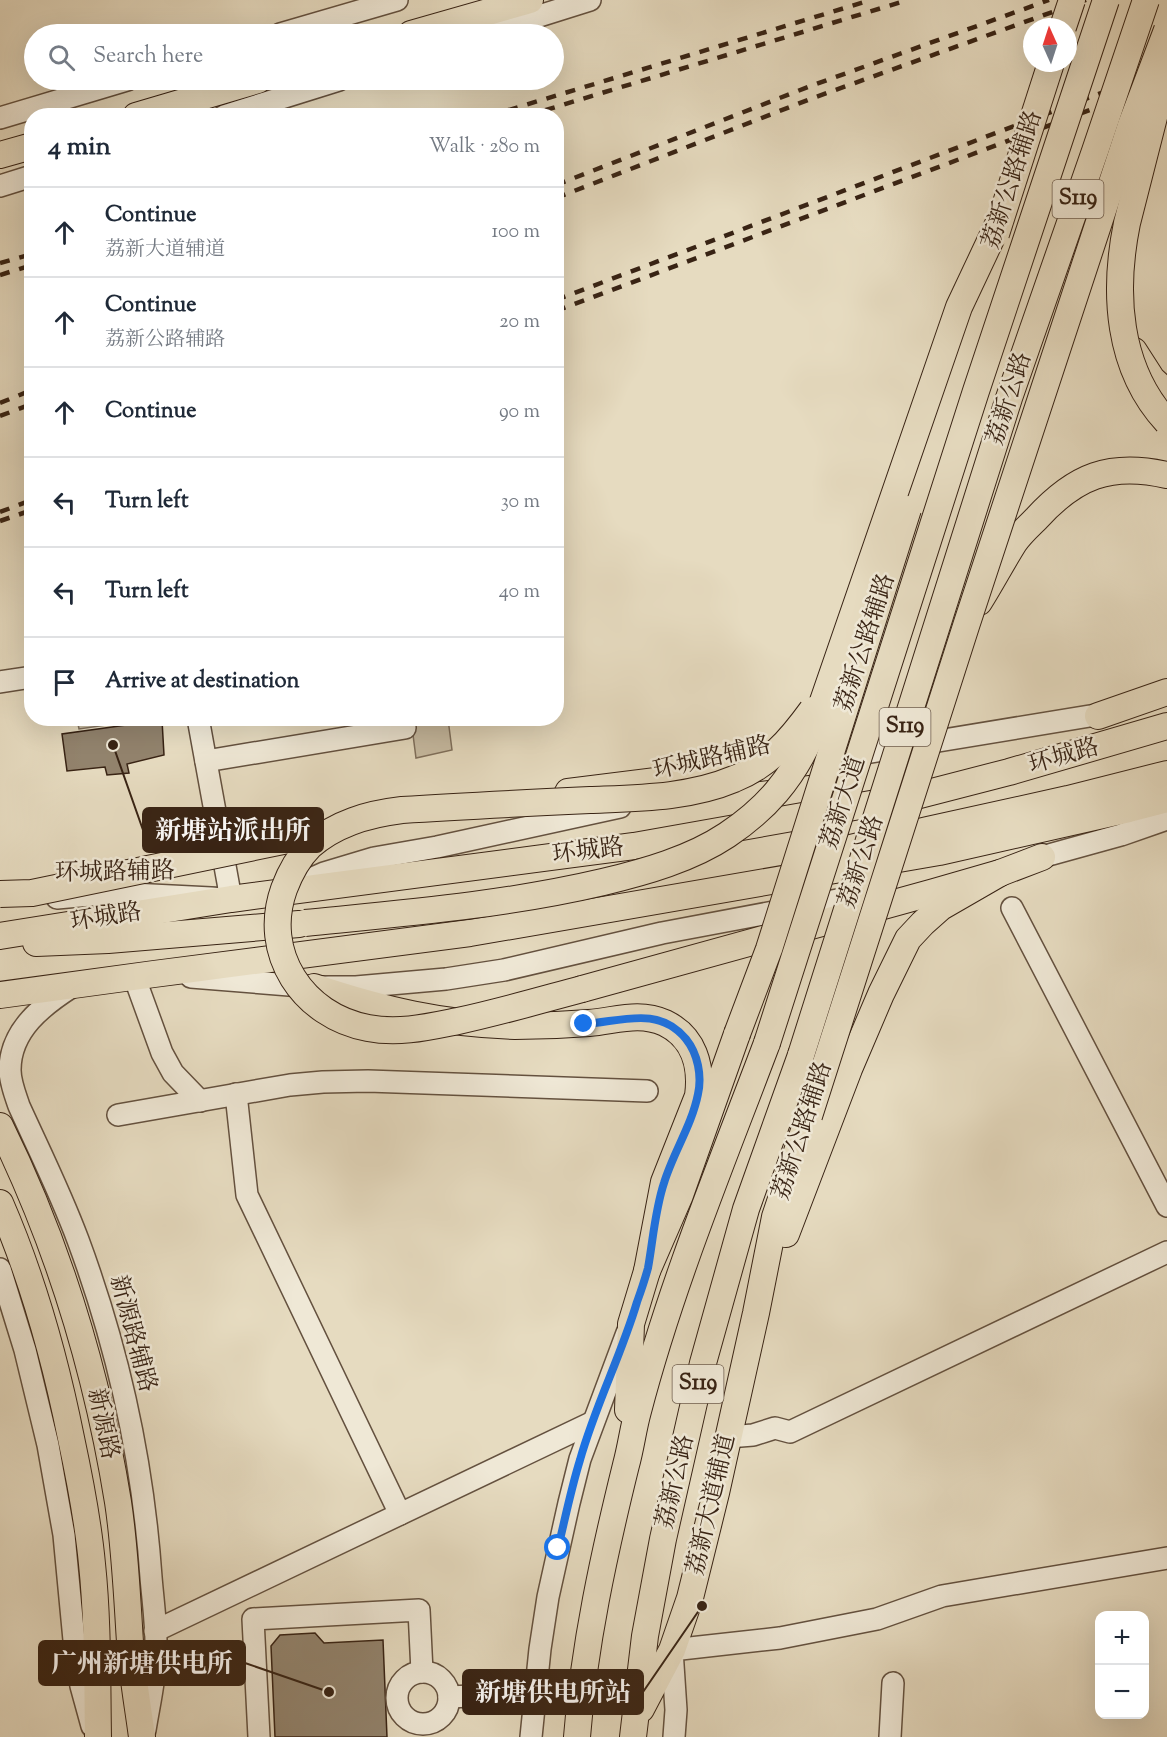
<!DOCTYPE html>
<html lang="en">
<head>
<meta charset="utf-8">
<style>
  body { margin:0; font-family:"Sorts Mill Goudy","Noto Serif SC",serif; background:#f6f6f7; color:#1f2937 }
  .controls { position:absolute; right:18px; bottom:18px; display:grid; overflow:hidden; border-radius:12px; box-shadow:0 6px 24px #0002 }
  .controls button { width:54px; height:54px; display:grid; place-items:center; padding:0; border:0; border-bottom:2px solid #e0e1e3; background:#fff; color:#1f2937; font:30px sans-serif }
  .compass { position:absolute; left:1023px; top:18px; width:54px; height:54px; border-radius:50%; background:#fff; box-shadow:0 6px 24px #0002; rotate:357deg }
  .stop { position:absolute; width:18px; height:18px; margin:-14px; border:4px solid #1a73e8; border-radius:50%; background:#fff }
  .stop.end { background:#1a73e8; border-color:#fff; box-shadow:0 2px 6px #0008 }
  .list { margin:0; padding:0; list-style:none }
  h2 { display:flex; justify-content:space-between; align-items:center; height:78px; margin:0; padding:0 24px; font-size:26px }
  h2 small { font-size:20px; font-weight:400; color:#747a83 }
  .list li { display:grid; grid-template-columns:39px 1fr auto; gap:18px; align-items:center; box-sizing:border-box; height:90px; padding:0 24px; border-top:2px solid #e0e1e3 }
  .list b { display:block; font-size:22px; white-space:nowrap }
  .list p { margin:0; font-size:20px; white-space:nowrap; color:#747a83 }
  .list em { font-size:20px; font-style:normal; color:#747a83 }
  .icon { flex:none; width:33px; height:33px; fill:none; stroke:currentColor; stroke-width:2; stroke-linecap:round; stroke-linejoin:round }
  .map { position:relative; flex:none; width:1167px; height:1737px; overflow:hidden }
  .search { position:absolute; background:#fff; box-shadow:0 6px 24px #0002; left:24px; top:24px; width:540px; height:66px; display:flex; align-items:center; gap:15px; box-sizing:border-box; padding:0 21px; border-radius:33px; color:#747a83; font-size:22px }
  .panel { position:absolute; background:#fff; box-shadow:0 6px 24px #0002; left:24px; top:108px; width:540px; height:618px; border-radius:24px }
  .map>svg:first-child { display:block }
  .green { fill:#c8bca3; stroke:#80705c; stroke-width:1.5 }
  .building { fill:#92836d; stroke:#382314; stroke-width:1.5 }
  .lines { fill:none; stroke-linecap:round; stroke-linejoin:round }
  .minor-casing { stroke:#64513f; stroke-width:24 }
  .major-casing { stroke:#382314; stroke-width:28 }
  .minor { stroke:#efe8d6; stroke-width:21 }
  .major { stroke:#e6dbc0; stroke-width:26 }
  .rail { stroke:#382314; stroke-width:4.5; stroke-dasharray:10 10; stroke-linecap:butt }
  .major-bridge-casing { stroke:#382314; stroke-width:28; stroke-linecap:butt }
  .major-bridge { stroke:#e6dbc0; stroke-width:26 }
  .route { stroke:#1a73e8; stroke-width:8 }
  .labels { text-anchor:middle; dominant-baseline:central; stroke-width:5; stroke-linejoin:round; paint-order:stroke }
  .shield { fill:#efe8d6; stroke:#6f5e4e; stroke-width:1.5 }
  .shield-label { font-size:22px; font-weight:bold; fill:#382314 }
  .street-label { font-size:24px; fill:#382314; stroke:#efe8d6 }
  .leader { fill:none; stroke:#382314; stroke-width:2 }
  .callout-dot { fill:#382314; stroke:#efe8d6; stroke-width:2 }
  .callout { fill:#382314; stroke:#382314; stroke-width:2 }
  .callout-label { font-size:26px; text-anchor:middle; font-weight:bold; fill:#fff }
</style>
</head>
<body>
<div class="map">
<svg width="1167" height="1737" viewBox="0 0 1167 1737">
  <rect width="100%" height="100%" fill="#e6dbc0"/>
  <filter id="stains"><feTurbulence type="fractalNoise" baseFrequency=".00333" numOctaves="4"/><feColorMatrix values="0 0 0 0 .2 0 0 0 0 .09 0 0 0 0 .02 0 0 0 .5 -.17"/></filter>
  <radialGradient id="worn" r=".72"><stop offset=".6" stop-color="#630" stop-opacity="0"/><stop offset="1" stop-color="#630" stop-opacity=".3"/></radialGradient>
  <g class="green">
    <polygon points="77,719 77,718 148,719 79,729"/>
    <polygon points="411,719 448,719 452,750 416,758"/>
  </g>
  <g class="building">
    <polygon points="162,720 164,755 127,764 129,773 107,775 105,767 67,771 62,734"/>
    <polygon points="315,1633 324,1643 383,1640 387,1737 275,1737 271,1646 280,1635"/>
  </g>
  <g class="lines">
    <g class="minor-casing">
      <g id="minor">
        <polyline points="280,34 397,0"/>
        <polyline points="482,34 590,0"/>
        <polyline points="224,116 339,80"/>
        <polyline points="0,118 127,80"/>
        <polyline points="0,186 32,176"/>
        <polyline points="0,682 32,677"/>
        <polyline points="206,761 405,728 404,718"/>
        <polyline points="816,761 1114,712"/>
        <polyline points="1027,861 1121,835 1167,819"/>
        <polyline points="295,886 324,873 374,858 437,847 620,807"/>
        <polyline points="57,898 112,893 231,899 198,718"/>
        <polyline points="1012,908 1167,1206"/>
        <polyline points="134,976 162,1053 173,1073 200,1101"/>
        <polyline points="191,977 314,987 356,987 446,979 504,970 662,933 864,895"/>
        <path d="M73 986C43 1005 10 1030 10 1070 10 1082 15 1094 19 1106 39 1150 61 1194 78 1240 118 1348 143 1462 151 1577 153 1602 157 1628 156 1654 155 1680 149 1705 145 1730"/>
        <polyline points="236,1094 247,1195 400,1514"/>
        <polyline points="118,1115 290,1085 323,1082 368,1081 647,1091"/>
        <polyline points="0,1269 25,1350 48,1445 64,1535 76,1661 81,1686 92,1726"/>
        <polyline points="728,1437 753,1435 775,1428 790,1432 1167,1252"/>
        <polyline points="155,1631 593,1422"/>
        <circle cx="423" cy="1698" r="26"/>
        <polyline points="449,1697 535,1693"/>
        <polyline points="259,1737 253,1619 419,1610 422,1672"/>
        <polyline points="531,1737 540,1649 548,1597 569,1503 580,1459 627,1333"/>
        <polyline points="674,1737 676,1710 672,1650 780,1638 877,1619 942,1596 1167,1558"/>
        <polyline points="890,1737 893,1683"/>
      </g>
    </g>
    <g class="major-casing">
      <g id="major">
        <polyline points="411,34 530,0"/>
        <polyline points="136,116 258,80"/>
        <polyline points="0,155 32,146"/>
        <polyline points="1134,351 1152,379 1167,393"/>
        <path d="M979 602C991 583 1002 562 1014 543 1020 534 1029 526 1036 519 1075 476 1110 462 1167 475"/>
        <polyline points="1098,716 1167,692"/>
        <polyline points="568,792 815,761"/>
        <polyline points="808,858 928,830 1068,799 1167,774"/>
        <polyline points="0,936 231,899 634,846 916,796 1009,772 1167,726"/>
        <polyline points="36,943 108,940 299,924"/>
        <path d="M314 987C383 1010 443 1024 515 1026 540 1026 564 1025 589 1023 615 1021 639 1011 665 1023 694 1037 702 1066 698 1096L664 1182 647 1271"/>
        <polyline points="582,989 934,892 1000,873 1042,857"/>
        <polyline points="0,995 154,974 470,933 939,852 1129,809 1167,799"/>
        <path d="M0 1126C58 1244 97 1372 118 1502 125 1548 127 1596 130 1642 132 1674 138 1706 142 1737"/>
        <path d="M0 1203C33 1279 55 1358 71 1438 80 1480 88 1521 92 1564 98 1621 97 1679 98 1737"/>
        <polyline points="786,1234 849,1069 881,994 908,939 923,923 941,907 1000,873"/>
        <polyline points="628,1410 631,1324 647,1271 680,1195 737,1034"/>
        <polyline points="641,1709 672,1650 690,1598 716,1493 756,1313 775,1217 809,1116"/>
        <path d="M577 1737C584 1645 604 1554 626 1465 631 1447 633 1429 638 1411 671 1285 721 1165 767 1043"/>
        <polyline points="633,1737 645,1636 663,1539 703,1363 746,1209 801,1055"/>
      </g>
    </g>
    <use href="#minor" class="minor"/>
    <use href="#major" class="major"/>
    <g class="rail">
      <polyline points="489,116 871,0"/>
      <polyline points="526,116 908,0"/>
      <polyline points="556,185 808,87 1049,0"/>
      <polyline points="556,198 813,98 1086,0"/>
      <polyline points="0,263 32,254"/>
      <polyline points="0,275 32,265"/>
      <polyline points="556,300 1167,68"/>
      <polyline points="556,311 1167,81"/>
      <polyline points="0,403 32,390"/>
      <polyline points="0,416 32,404"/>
      <polyline points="0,512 32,500"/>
      <polyline points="0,521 32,510"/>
    </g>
    <g class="major-bridge-casing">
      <g id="major-bridge">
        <polyline points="1063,27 1072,0"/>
        <path d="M1166 70 1127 223C1113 292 1117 368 1167 422"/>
        <polyline points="996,234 1051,63"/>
        <polyline points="0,894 32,893 288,840"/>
        <path d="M305 923C405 913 505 905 603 882 645 872 691 859 727 835 766 809 792 779 811 736L959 307 1000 220"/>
        <path d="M582 989C541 1000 500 1012 458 1021 428 1027 399 1034 368 1028 303 1016 261 953 284 889 290 873 298 858 310 846 336 823 368 814 402 810 464 806 527 803 590 800 638 798 689 798 734 779 768 766 791 739 812 710"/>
        <polyline points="737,1034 769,949 908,509"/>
        <polyline points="767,1043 976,391 1106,0"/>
        <polyline points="801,1055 1009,398 1095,151 1146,0"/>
        <polyline points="809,1116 967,623 1131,125 1167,30"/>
      </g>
    </g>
    <use href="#major-bridge" class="major-bridge"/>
  </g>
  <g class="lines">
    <path class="route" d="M558 1548C565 1519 571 1489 580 1460 595 1406 621 1356 637 1302 641 1291 645 1279 648 1268 653 1240 655 1210 664 1183 673 1153 692 1125 698 1094 702 1076 698 1054 686 1039 658 1005 620 1022 584 1024"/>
  </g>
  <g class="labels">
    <g class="shield">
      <rect x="1052.5" y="180" width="51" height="38" rx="4.5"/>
      <rect x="879.5" y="708" width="51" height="38" rx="4.5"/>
      <rect x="672.5" y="1365" width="51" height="38" rx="4.5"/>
    </g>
    <g class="shield-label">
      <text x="1078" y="199">S119</text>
      <text x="905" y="727">S119</text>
      <text x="698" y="1384">S119</text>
    </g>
    <g class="street-label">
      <text transform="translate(1013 180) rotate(-72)">荔新公路辅路</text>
      <text transform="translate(1010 399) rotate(-72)">荔新公路</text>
      <text transform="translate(866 643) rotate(-72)">荔新公路辅路</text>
      <text transform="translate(1064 757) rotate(-16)">环城路</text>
      <text transform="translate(712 759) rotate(-13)">环城路辅路</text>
      <text transform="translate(844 803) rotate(-72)">荔新大道</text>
      <text transform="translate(588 852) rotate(-7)">环城路</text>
      <text transform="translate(862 862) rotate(-72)">荔新公路</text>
      <text transform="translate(115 873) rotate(-1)">环城路辅路</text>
      <text transform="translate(106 918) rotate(-9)">环城路</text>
      <text transform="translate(803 1131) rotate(-72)">荔新公路辅路</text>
      <text transform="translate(132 1334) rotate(75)">新源路辅路</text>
      <text transform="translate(102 1424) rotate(78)">新源路</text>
      <text transform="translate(676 1482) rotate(-77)">荔新公路</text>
      <text transform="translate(712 1505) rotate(-77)">荔新大道辅道</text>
    </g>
  </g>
  <path class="leader" d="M113 745L143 830M329 1692L245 1663M702 1606L643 1692"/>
  <g class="callout-dot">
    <circle cx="113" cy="745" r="6"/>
    <circle cx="329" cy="1692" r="6"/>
    <circle cx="702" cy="1606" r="6"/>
  </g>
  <g class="callout">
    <rect x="143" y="808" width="180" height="44" rx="6"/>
    <rect x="39" y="1641" width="206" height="44" rx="6"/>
    <rect x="463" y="1670" width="180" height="44" rx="6"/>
  </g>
  <g class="callout-label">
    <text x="233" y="839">新塘站派出所</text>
    <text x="142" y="1672">广州新塘供电所</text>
    <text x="553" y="1701">新塘供电所站</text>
  </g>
  <rect width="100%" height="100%" filter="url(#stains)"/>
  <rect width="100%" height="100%" fill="url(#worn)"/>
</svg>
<div class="controls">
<button>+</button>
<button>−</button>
</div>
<svg class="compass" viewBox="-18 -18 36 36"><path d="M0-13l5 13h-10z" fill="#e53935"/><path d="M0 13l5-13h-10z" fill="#747a83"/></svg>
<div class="stop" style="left:558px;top:1548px"></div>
<div class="stop end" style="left:584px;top:1024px"></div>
<div class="search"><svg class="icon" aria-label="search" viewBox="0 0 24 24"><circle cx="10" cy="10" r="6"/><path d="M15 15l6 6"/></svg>Search here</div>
<section class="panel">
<h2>4 min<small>Walk · 280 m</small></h2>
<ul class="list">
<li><svg class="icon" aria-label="ahead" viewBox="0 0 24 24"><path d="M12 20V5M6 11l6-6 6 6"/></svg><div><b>Continue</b><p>荔新大道辅道</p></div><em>100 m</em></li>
<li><svg class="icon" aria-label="ahead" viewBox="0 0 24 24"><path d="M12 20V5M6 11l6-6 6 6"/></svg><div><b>Continue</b><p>荔新公路辅路</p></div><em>20 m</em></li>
<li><svg class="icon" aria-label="ahead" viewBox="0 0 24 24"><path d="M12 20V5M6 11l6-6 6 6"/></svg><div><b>Continue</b></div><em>90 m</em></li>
<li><svg class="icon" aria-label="left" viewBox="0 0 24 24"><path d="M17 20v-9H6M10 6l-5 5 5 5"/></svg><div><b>Turn left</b></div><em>30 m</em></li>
<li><svg class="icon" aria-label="left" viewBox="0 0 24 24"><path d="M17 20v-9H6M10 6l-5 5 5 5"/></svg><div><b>Turn left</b></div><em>40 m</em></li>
<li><svg class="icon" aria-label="arrive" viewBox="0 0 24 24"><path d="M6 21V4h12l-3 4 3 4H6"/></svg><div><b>Arrive at destination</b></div></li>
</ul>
</section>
</div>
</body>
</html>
